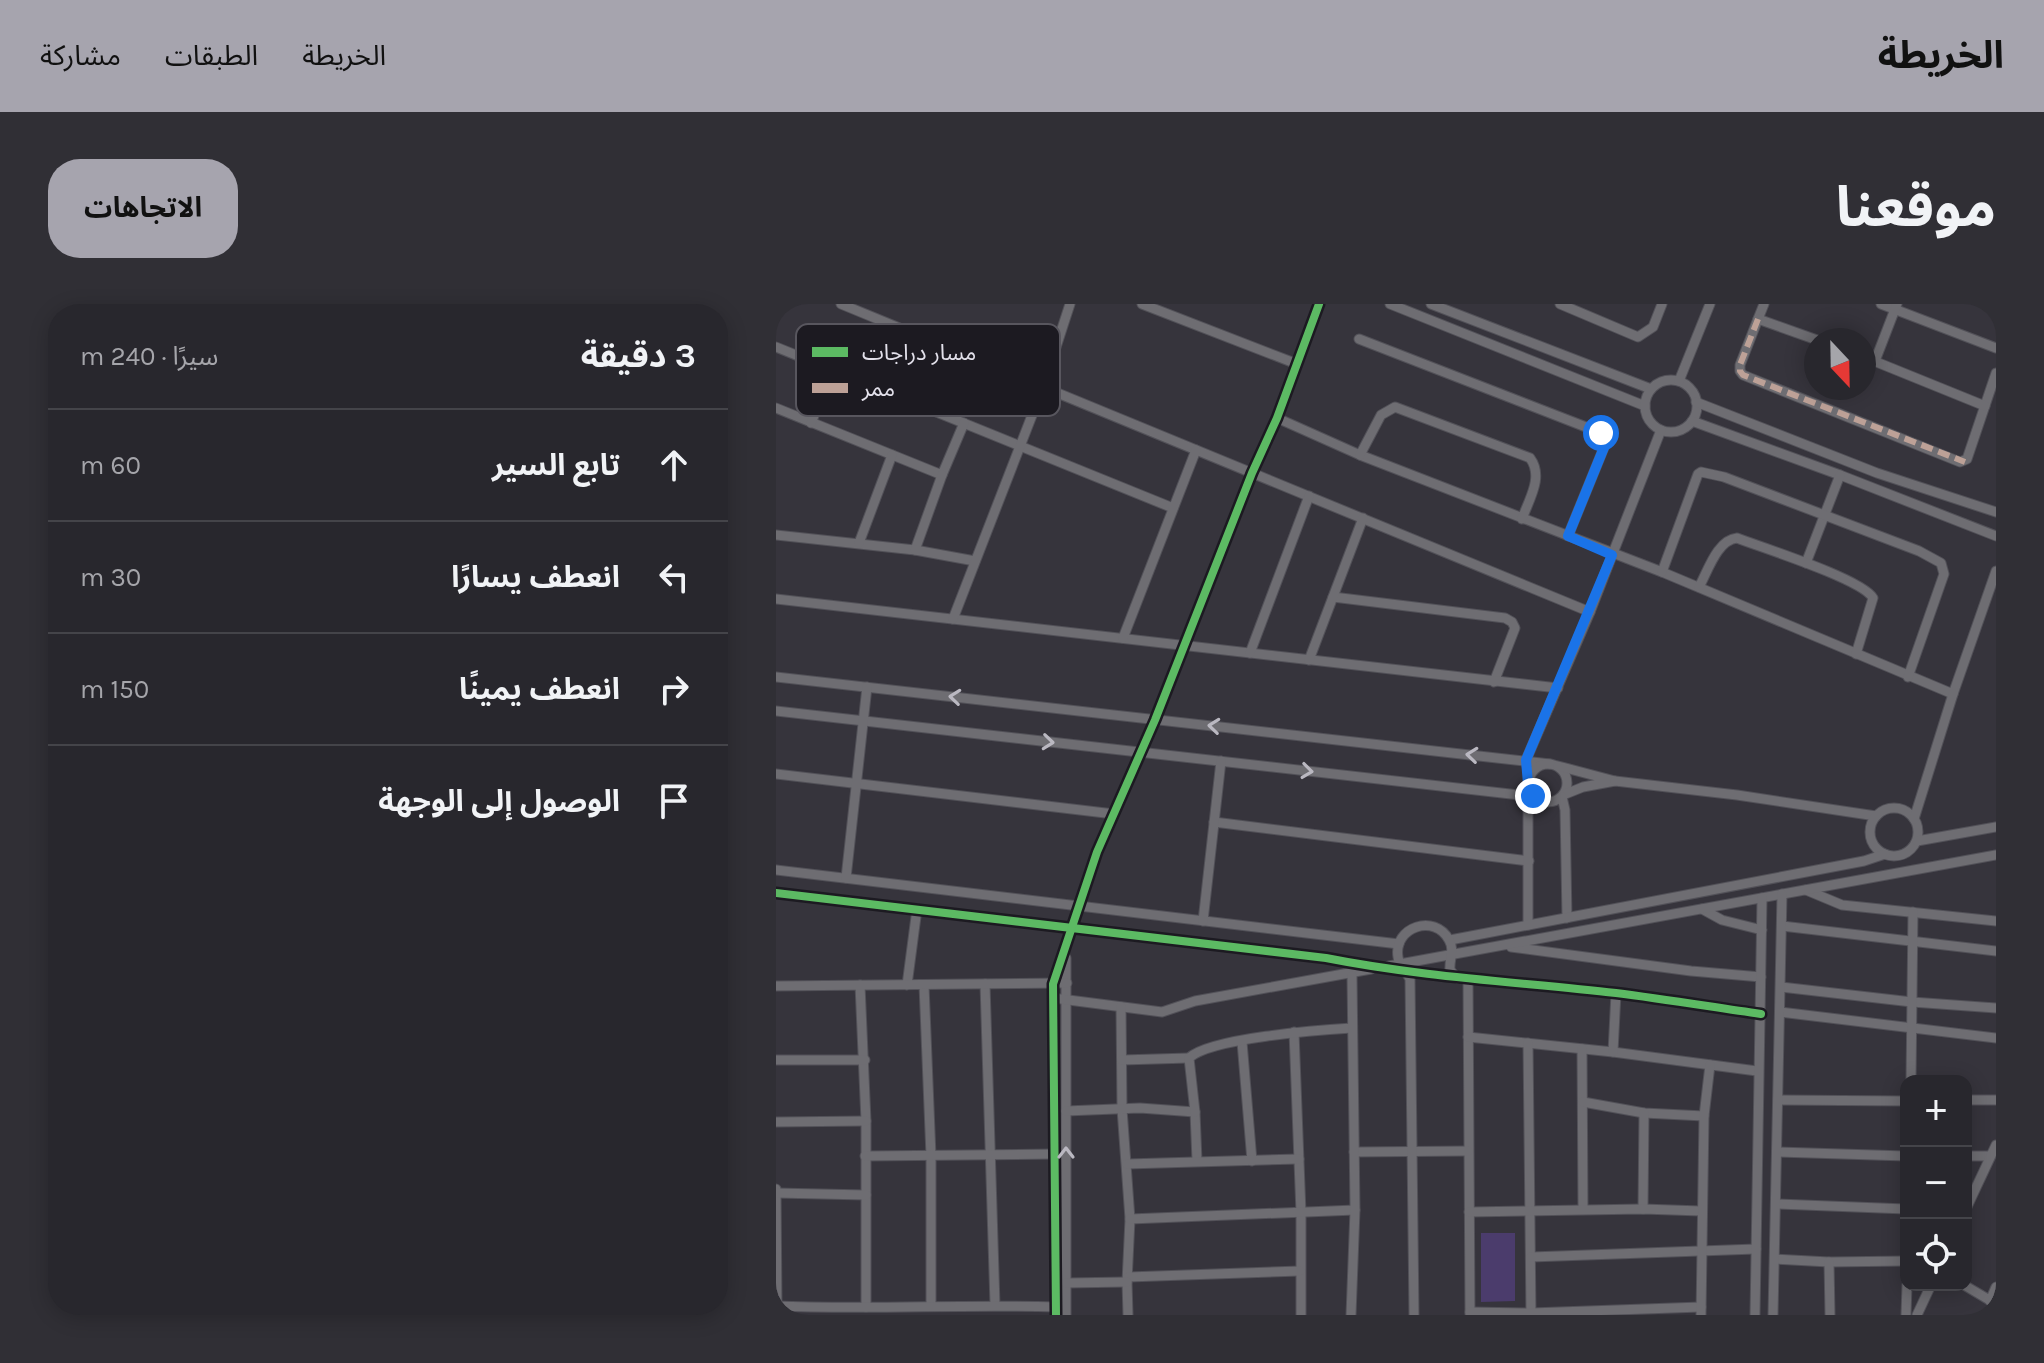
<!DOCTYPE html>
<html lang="ar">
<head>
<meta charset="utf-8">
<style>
  body { margin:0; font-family:Karla,"Noto Sans Arabic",sans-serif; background:#302f35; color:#f1f3f6; direction:rtl }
  .controls { position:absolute; right:24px; bottom:24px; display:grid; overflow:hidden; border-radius:16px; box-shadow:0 4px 20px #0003 }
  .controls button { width:72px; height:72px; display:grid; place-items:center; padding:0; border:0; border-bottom:2px solid #444449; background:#28272d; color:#f1f3f6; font:40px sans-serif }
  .compass { position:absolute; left:1028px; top:24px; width:72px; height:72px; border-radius:50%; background:#28272d; box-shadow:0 4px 20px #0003; rotate:158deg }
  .stop { position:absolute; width:24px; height:24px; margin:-18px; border:6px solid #1a73e8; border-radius:50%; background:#fff }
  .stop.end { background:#1a73e8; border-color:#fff; box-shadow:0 2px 8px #0008 }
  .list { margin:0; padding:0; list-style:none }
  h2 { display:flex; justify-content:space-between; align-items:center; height:104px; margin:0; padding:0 32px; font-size:34px }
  h2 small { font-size:26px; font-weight:400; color:#a5a5aa }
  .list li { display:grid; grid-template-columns:52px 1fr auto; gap:24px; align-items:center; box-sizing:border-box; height:112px; padding:0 32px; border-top:2px solid #444449 }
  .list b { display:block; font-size:30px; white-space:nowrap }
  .list em { font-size:26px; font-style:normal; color:#a5a5aa }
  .icon { flex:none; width:44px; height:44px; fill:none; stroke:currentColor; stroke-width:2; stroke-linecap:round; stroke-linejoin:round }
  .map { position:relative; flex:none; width:1220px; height:1011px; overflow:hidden; direction:ltr; border-radius:32px }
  header { display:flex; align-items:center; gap:48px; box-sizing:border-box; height:112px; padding:0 40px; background:#a6a4ae; color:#111 }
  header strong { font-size:38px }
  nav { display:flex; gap:44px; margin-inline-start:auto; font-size:28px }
  .intro { display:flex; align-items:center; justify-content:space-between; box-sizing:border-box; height:192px; padding:0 48px }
  h1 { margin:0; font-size:56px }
  .button { padding:20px 36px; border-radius:32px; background:#a6a4ae; color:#111; font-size:28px; font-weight:700 }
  main { display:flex; gap:48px; padding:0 48px }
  aside { flex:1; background:#28272d; border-radius:32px; box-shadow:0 4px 20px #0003 }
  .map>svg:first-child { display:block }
  .garden { fill:#4b3c6c }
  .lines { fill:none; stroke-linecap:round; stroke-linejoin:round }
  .minor-casing { stroke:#525158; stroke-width:11 }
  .minor { stroke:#6e6d72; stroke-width:9 }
  .quiet { stroke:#bda197; stroke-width:6; stroke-dasharray:12 6; stroke-linecap:butt }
  .cycleway-casing { stroke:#1c1a21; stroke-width:13 }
  .cycleway { stroke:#5cba63; stroke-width:8 }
  .oneway { stroke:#bab8c1 }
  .route { stroke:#1a73e8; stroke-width:10 }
  .key { fill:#1c1a21; stroke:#58565e; stroke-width:2 }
  .key-label { font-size:22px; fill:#e3e1eb }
</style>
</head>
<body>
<header>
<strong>الخريطة</strong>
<nav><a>الخريطة</a><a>الطبقات</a><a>مشاركة</a></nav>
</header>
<div class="intro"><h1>موقعنا</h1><a class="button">الاتجاهات</a></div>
<main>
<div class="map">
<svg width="1220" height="1011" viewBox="0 0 1220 1011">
  <rect width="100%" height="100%" fill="#36343c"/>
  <polygon class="garden" points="705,929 739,929 739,997 705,998"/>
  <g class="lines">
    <g class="minor-casing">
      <g id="minor">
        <polyline points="65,0 814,308"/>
        <polyline points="366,0 521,60"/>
        <polyline points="614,0 869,102"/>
        <polyline points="655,0 875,85"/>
        <polyline points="784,0 862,33 877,23 886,0"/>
        <polyline points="988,0 982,15 1041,36"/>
        <polyline points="1105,0 1220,44"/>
        <polyline points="982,15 964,61 964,67 967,71 1184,158 1191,155 1220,69"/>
        <polyline points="583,35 828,130 829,141 792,232"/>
        <polyline points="0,43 397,204"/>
        <polyline points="1088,53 1209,102"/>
        <polyline points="1099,57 1121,0"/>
        <circle cx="895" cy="102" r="26"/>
        <polyline points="903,77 934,0"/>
        <polyline points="920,98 1101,169 1220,208"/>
        <polyline points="0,104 166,171 188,119"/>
        <polyline points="501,114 584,151 886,268 1177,390 1220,267"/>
        <polyline points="916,117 1064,171 1220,232"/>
        <polyline points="35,119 57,66"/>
        <path d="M584 151 605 111 619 103 754 154C768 173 753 195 746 215"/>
        <polyline points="0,231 139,246 166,171"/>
        <polyline points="83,239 116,151"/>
        <polyline points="139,246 199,257"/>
        <polyline points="1030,259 1064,171"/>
        <polyline points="886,268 922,170 925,168 948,173 1143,247 1165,259 1168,270 1132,373"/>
        <path d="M923 283C932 267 941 236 961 234 987 244 1086 275 1097 294L1080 350"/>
        <polyline points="557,293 729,314 736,318 739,324 718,378"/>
        <polyline points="0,295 782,384"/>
        <polyline points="177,315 267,83 294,0"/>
        <polyline points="347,334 420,146"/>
        <polyline points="474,349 533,192"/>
        <polyline points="533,356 587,214"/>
        <polyline points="0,373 774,460"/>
        <polyline points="0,407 752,492 762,496"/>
        <circle cx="772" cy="479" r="19"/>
        <polyline points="782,462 839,477 807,483 787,491"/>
        <polyline points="0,470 338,510"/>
        <polyline points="753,473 750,456 814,308 885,126"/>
        <polyline points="839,477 961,491 1100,512"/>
        <polyline points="786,493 789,506 791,614"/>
        <circle cx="1118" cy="528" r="24"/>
        <polyline points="1138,515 1177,390"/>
        <polyline points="438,518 753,557"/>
        <polyline points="1141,537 1220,523"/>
        <polyline points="0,566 623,640"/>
        <polyline points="70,574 91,383"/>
        <polyline points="1030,586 1066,601 1220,617"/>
        <path d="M0 589 550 654C646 673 743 678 840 689 888 695 936 703 985 710"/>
        <polyline points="926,605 946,616 986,626"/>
        <polyline points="427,617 445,457"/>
        <polyline points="752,621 752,480"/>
        <polyline points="1006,622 1220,647"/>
        <polyline points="674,636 1088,557 1109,550"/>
        <polyline points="735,643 915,667 985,673"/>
        <polyline points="290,654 290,1011"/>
        <polyline points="613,662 1220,551"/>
        <polyline points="692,675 694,1011"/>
        <polyline points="209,680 219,1001"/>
        <polyline points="84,681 90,817 90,1003"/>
        <polyline points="131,681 141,605"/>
        <polyline points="148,681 155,852 155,1002"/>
        <polyline points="0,682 291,679"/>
        <polyline points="1005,683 1136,698 1220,704"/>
        <polyline points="277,694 386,708 419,697 595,665"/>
        <polyline points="345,703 346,805 354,915 351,978 352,1011"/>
        <polyline points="1004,708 1220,734"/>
        <polyline points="518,728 525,909 525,1011"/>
        <polyline points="692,733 837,748 981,767"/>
        <polyline points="466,738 476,857"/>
        <polyline points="752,739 755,1011"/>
        <polyline points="806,745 807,905"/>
        <polyline points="837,748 840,689"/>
        <polyline points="0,756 89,756"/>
        <polyline points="346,756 413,754"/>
        <polyline points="1135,777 1137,608"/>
        <polyline points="1002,796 1130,797"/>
        <polyline points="1190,796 1220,796"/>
        <polyline points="807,798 868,809 928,812"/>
        <polyline points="290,807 364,804 419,808 421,857"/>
        <path d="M419 808 413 754C434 734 543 726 576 724"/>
        <polyline points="0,818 90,817"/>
        <polyline points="578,848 692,847"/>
        <polyline points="1001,848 1130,852"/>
        <polyline points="89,852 280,850"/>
        <polyline points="1190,852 1214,852"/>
        <polyline points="351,860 523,855"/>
        <polyline points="0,885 1,1002"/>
        <polyline points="0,889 90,891"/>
        <polyline points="1000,900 1130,905"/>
        <polyline points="867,905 868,809"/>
        <polyline points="1190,905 1220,841"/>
        <polyline points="693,908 867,905 925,907"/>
        <polyline points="354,915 579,906"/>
        <polyline points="755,953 980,945"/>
        <polyline points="999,955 1053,958 1130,957"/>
        <polyline points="1053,958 1054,1011"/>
        <polyline points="352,973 524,967"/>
        <polyline points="290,979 351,978"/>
        <polyline points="1188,981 1220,1000"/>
        <polyline points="1214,997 1220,983"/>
        <path d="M0 1002C93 1006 187 1000 280 1003"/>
        <polyline points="694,1008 755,1009 925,1003"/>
        <polyline points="280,1011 277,680 321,548 379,416 476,169 501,114 543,0"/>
        <polyline points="575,1011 579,906 576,672"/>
        <path d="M638 1011 634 675C630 667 623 662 622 653 617 623 659 609 673 636 679 646 673 655 674 666L681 674"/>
        <polyline points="925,1011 928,812 934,761"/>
        <polyline points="979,1011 986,594"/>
        <polyline points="997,1011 1006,590"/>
        <polyline points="1130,1011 1131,981"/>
        <polyline points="1141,1011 1155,981"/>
      </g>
    </g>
    <use href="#minor" class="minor"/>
    <polyline class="quiet" points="982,15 964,61 964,67 967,71 1189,158"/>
    <g class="cycleway-casing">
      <g id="cycleway">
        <path d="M0 589 550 654C646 673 743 678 840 689 888 695 936 703 985 710"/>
        <polyline points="280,1011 277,680 321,548 379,416 476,169 501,114 543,0"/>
      </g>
    </g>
    <use href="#cycleway" class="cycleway"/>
  </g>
  <defs><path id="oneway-chevron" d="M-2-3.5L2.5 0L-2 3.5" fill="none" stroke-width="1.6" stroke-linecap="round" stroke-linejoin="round" transform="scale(2)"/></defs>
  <g class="oneway">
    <use href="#oneway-chevron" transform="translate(179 393) rotate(-174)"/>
    <use href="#oneway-chevron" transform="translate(438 422) rotate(-174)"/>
    <use href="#oneway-chevron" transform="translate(272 438) rotate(6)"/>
    <use href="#oneway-chevron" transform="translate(696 451) rotate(-174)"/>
    <use href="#oneway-chevron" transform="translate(531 467) rotate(7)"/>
    <use href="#oneway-chevron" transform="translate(290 849) rotate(-90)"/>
  </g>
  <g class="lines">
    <polyline class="route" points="757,492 752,480 750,456 836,251 792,232 829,141 830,135 825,129"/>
  </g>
  <rect x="20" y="20" width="264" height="92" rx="12" class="key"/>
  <rect x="36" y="43" width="36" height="10" fill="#5cba63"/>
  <rect x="36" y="79" width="36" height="10" fill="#bda197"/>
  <g class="key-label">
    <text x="86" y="56">مسار دراجات</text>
    <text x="86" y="92">ممر</text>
  </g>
</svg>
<div class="controls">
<button>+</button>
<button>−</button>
<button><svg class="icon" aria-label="locate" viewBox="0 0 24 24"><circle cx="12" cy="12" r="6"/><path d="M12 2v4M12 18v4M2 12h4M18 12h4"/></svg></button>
</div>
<svg class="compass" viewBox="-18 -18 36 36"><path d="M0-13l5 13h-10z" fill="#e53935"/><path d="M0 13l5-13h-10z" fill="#a5a5aa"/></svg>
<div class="stop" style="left:825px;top:129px"></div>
<div class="stop end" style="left:757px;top:492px"></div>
</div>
<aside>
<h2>3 دقيقة<small>سيرًا · 240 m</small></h2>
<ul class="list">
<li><svg class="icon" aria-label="ahead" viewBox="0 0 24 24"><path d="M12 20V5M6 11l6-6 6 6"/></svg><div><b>تابع السير</b></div><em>60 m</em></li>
<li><svg class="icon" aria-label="left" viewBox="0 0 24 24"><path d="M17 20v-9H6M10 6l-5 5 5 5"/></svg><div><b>انعطف يسارًا</b></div><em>30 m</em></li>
<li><svg class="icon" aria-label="right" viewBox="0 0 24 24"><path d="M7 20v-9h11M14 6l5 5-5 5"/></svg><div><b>انعطف يمينًا</b></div><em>150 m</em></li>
<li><svg class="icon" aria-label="arrive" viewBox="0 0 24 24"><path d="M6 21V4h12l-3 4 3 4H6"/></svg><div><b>الوصول إلى الوجهة</b></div></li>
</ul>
</aside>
</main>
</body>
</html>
